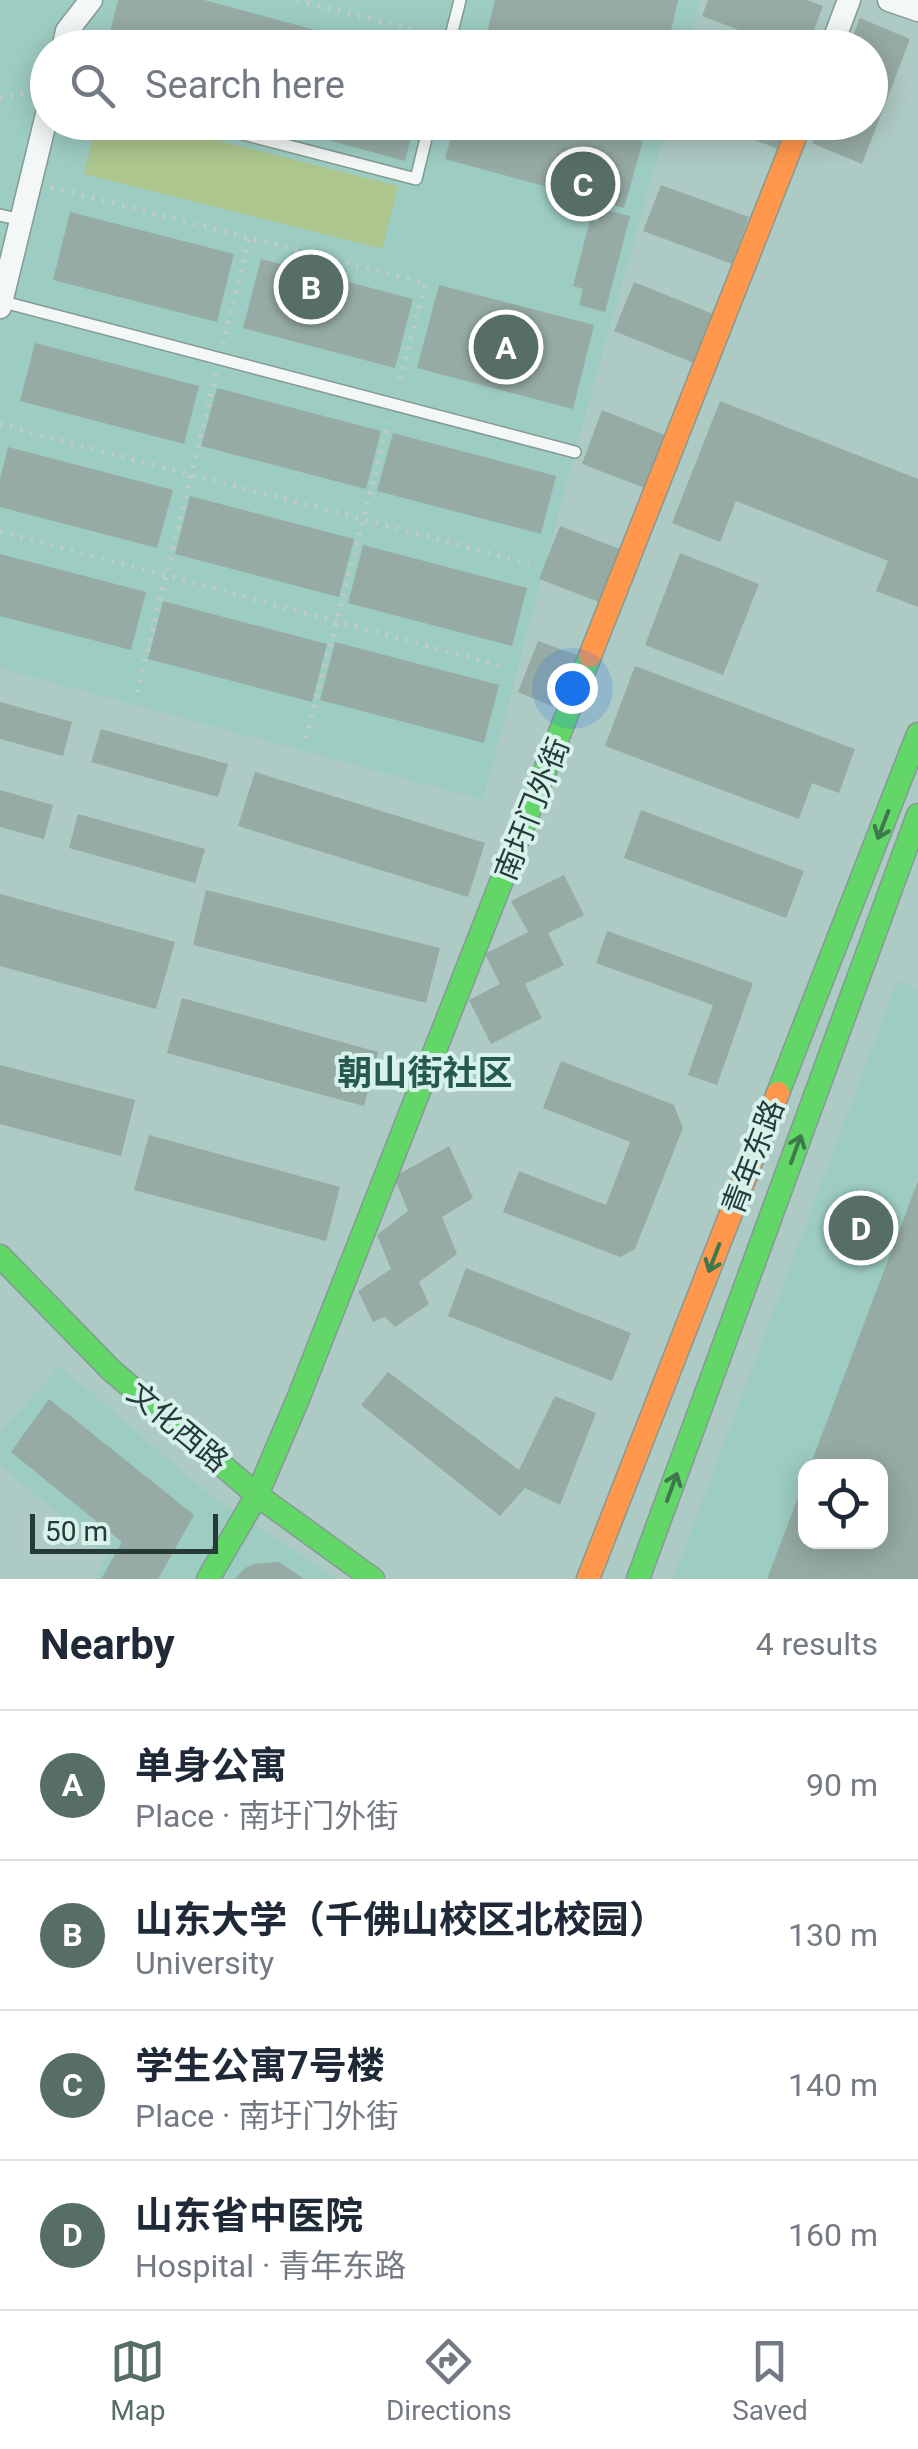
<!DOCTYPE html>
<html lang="en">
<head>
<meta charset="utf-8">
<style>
  body { margin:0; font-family:Roboto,"Noto Sans SC",sans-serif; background:#f2f2f3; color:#1f2937 }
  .controls { position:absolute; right:30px; bottom:30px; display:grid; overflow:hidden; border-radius:20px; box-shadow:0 5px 25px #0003 }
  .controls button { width:90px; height:90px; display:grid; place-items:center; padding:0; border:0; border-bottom:2px solid #e0e1e3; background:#fff; color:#1f2937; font:50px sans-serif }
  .scale { position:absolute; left:30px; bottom:25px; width:188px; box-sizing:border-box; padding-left:10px; border:5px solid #263b37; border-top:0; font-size:28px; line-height:35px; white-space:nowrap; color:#263b37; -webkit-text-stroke:8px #d7f1eb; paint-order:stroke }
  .you { position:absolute; left:572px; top:688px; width:35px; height:35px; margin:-25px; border:8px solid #fff; border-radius:50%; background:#1a73e8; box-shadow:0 0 0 15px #1a73e833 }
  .badge { display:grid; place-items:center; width:65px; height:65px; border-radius:50%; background:#566d68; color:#fff; font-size:32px; font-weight:700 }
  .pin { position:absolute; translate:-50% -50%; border:5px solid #fff; box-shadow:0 2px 10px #0006 }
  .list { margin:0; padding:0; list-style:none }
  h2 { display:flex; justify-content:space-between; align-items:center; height:130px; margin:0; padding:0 40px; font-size:42px }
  h2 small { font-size:32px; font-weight:400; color:#747a83 }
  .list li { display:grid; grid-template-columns:65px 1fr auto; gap:30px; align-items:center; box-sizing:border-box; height:150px; padding:0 40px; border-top:2px solid #e0e1e3 }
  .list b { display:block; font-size:38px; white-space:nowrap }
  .list p { margin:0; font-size:32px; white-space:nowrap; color:#747a83 }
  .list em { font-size:32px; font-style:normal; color:#747a83 }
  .icon { flex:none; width:55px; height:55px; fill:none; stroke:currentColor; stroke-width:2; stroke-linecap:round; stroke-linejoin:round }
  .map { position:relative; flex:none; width:918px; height:1579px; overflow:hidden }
  .search { position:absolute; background:#fff; box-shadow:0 5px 25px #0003; left:30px; right:30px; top:30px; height:110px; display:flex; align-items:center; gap:25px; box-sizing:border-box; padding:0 35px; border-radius:55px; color:#747a83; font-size:38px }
  .sheet { height:730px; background:#fff }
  nav { display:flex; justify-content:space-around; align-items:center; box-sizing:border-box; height:140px; border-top:2px solid #e0e1e3; background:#fff; font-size:28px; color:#747a83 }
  nav a { display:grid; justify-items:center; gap:5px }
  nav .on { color:#566d68 }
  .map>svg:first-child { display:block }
  .built { fill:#9dccc2; fill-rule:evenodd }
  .green { fill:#adc68d }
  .building { fill:#96aba4 }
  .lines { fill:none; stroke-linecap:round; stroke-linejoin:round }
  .lane-casing { stroke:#849a95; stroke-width:14 }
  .street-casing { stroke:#849a95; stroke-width:25 }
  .fast-casing { stroke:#849a95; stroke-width:25 }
  .slow-casing { stroke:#849a95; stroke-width:25 }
  .path { stroke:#c2cbc9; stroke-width:5; stroke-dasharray:2.5 8; stroke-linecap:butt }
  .lane { stroke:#f3f7f6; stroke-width:11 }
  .street { stroke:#f3f7f6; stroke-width:22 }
  .fast { stroke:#63d668; stroke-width:22 }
  .slow { stroke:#ff974d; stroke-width:22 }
  .oneway { stroke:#3e794b }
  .labels { text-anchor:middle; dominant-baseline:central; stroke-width:8; stroke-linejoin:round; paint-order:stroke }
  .street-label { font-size:30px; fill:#263b37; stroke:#d7f1eb }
  .quarter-label { font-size:35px; font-weight:bold; fill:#275950; stroke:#d7f1eb }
</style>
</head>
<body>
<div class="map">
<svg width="918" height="1579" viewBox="0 0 918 1579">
  <rect width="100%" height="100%" fill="#aecac4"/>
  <g class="built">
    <polygon points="0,0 701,0 688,47 48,48 48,122 667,123 575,452 483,800 0,668"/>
    <path d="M897 981 918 989V1579H673ZM806 1466H880V1542H806Z"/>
    <polygon points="60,1366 204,1490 337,1579 94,1579 108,1555 0,1465 0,1432"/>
  </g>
  <polygon class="green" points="148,123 398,186 382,249 84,174 97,123"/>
  <g class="building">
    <polygon points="118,0 204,0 382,48 106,48"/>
    <polygon points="495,0 678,0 667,48 544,48 487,33"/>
    <polygon points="708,0 806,0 823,6 807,48 786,48 702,16"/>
    <polygon points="860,18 910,39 862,164 812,143 820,122 870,122 870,48 848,48"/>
    <polygon points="262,122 415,122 405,161"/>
    <polygon points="455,122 574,122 643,141 624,208 445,159"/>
    <polygon points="706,122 788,122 779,149"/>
    <polygon points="661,185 749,217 732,264 643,231"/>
    <polygon points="601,209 630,216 605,312 579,305 583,289 573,286 590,220 598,222"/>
    <polygon points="70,212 234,254 217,322 53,280"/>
    <polygon points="261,259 413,299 395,368 243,328"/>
    <polygon points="634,282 713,314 694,363 614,331"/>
    <polygon points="439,285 594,325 573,409 417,368"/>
    <polygon points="35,343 199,386 184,444 20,401"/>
    <polygon points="217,388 381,431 366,489 201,446"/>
    <polygon points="720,401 918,479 918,607 876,591 888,561 736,501 720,542 672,523"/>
    <polygon points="602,410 670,437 650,490 582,464"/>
    <polygon points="393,433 556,476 541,534 377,491"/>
    <polygon points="8,447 173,490 157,548 0,507 0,480"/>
    <polygon points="190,496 354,539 339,597 175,554"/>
    <polygon points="560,526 628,552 607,605 539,579"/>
    <polygon points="363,545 527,588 512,646 348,603"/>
    <polygon points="680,553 759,584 723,675 645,645"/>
    <polygon points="0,554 146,592 131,650 0,616"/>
    <polygon points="163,601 327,644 312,702 148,659"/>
    <polygon points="538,641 582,657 561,710 518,692"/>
    <polygon points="335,642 499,685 484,743 320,700"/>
    <polygon points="635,666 855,749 839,793 812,783 799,819 605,746"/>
    <polygon points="0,702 72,722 63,756 0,739"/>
    <polygon points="101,729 228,764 218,797 91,762"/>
    <polygon points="255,772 485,843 468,897 238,826"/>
    <polygon points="0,790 53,805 44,839 0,827"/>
    <polygon points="641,810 804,871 786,918 624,858"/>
    <polygon points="78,814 205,849 195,883 69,848"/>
    <polygon points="564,875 584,915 548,933 564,965 525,984 542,1018 491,1044 469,1000 500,984 485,954 528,932 511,901"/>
    <polygon points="206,890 440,948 426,1003 193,945"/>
    <polygon points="0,894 175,942 156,1009 0,966"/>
    <polygon points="607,931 753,983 717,1085 688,1075 713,1005 596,963"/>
    <polygon points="182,998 378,1052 364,1106 167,1053"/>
    <polygon points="561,1061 674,1105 683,1128 635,1249 620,1257 503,1212 519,1171 606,1205 630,1142 543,1108"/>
    <polygon points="0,1065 135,1100 121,1156 0,1124"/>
    <polygon points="149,1135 340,1187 326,1241 134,1190"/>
    <polygon points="449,1146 473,1198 442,1217 457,1254 419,1282 429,1304 395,1327 385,1317 373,1322 358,1291 391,1269 377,1235 408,1211 394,1177"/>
    <polygon points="918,1181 918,1579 767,1579 805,1479 806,1542 880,1542 880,1466 810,1466"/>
    <polygon points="466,1268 631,1333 612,1381 448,1316"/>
    <polygon points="388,1372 519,1470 555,1396 596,1413 560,1505 525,1488 500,1516 361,1405"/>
    <polygon points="49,1399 194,1515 158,1579 101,1579 122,1542 11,1452"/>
    <polygon points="279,1562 304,1579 235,1579 245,1568 254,1564"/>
  </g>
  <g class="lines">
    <g class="lane-casing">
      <g id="lane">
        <polyline points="448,48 460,0"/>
        <polyline points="197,122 416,179 430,122"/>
        <polyline points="0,215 21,220"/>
        <polyline points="0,301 575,452"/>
      </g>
    </g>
    <g class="street-casing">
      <g id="street">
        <polyline points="889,0 918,10"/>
        <polyline points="63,48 67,31 91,0"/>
        <polyline points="831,48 849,0"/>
        <polyline points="0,307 48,110"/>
      </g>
    </g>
    <g class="fast-casing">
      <g id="fast">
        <polyline points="778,1093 918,734"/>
        <polyline points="0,1256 111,1370 257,1495 373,1579"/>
        <polyline points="208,1579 257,1495 298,1399 590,656"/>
        <polyline points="638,1579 918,815"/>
      </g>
    </g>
    <g class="slow-casing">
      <g id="slow">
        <polyline points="590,656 801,122"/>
        <polyline points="588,1579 778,1093"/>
      </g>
    </g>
    <g class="path">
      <polyline points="297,0 433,35"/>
      <polyline points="0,98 35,90"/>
      <polyline points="51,187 425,283 398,387"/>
      <polyline points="223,344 249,239"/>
      <path d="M0 424C176 472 353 515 529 564"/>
      <polyline points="0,531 502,666"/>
      <polyline points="137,692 216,374"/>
      <polyline points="306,738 389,422"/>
    </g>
    <use href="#lane" class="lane"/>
    <use href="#street" class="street"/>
    <use href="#fast" class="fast"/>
    <use href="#slow" class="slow"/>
  </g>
  <defs><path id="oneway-shaft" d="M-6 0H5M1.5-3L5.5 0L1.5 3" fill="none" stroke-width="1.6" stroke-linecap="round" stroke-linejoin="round" transform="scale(2.5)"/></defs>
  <g class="oneway">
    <use href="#oneway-shaft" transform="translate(883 825) rotate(111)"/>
    <use href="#oneway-shaft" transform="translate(796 1149) rotate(-70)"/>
    <use href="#oneway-shaft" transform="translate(714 1258) rotate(111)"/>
    <use href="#oneway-shaft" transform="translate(672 1487) rotate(-70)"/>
  </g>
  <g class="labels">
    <g class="street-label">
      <text transform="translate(532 809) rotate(-68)">南圩门外街</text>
      <text transform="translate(753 1157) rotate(-69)">青年东路</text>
      <text transform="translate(178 1427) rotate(40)">文化西路</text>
    </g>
    <g class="quarter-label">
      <text x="425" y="1073">朝山街社区</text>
    </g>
  </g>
</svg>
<div class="controls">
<button><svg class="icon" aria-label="locate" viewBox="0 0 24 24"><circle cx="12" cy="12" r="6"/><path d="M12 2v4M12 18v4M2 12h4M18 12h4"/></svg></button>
</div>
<div class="scale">50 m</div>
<div class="you"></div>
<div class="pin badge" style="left:506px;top:347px">A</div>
<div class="pin badge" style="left:311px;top:287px">B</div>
<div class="pin badge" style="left:583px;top:184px">C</div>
<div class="pin badge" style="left:861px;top:1228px">D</div>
<div class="search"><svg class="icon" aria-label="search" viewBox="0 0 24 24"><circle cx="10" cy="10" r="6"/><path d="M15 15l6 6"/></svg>Search here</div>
</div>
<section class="sheet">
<h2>Nearby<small>4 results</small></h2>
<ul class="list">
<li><span class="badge">A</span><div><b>单身公寓</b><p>Place · 南圩门外街</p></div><em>90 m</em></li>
<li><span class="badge">B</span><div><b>山东大学（千佛山校区北校园）</b><p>University</p></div><em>130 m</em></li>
<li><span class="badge">C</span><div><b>学生公寓7号楼</b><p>Place · 南圩门外街</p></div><em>140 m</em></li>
<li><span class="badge">D</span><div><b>山东省中医院</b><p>Hospital · 青年东路</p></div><em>160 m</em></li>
</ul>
</section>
<nav>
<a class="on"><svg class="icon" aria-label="map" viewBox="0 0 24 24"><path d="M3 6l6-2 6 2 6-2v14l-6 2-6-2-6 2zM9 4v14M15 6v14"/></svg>Map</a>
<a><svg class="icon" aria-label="directions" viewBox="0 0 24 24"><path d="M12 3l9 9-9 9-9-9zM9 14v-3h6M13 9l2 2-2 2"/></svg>Directions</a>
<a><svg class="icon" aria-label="saved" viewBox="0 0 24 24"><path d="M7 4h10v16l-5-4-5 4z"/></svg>Saved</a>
</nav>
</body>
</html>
